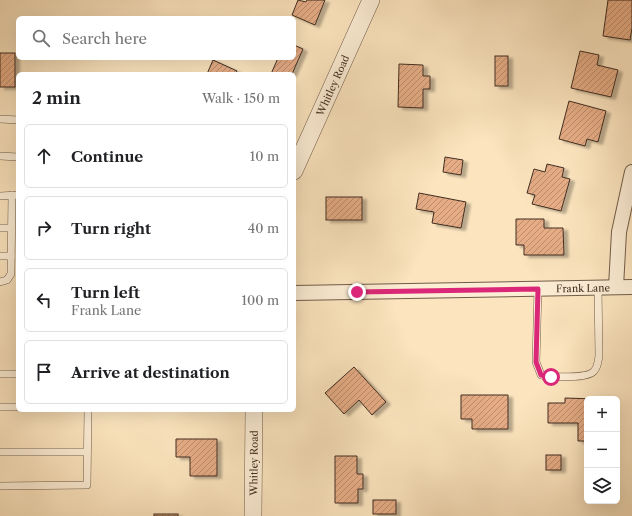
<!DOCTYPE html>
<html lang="en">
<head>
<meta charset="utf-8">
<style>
  body { margin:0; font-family:"Libre Caslon Text",serif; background:#f2f2f2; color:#202124 }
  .controls { position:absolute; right:12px; bottom:12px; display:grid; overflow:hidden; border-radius:6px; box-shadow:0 4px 16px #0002 }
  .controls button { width:36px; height:36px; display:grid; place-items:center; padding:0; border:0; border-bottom:1px solid #e0e0e0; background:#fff; color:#202124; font:20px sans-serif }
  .stop { position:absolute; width:12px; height:12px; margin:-9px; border:3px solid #db2777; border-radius:50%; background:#fff }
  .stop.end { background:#db2777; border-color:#fff; box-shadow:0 1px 4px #0008 }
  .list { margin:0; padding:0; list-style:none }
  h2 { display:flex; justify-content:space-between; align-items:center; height:52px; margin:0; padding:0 16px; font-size:17px }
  h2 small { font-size:13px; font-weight:400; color:#757577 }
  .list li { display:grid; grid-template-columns:26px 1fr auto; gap:12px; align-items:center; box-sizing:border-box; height:64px; margin:0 8px 8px; padding:0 8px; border:1px solid #e0e0e0; border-radius:6px }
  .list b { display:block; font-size:15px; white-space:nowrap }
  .list p { margin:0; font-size:13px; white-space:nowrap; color:#757577 }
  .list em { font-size:13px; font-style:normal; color:#757577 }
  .icon { flex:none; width:22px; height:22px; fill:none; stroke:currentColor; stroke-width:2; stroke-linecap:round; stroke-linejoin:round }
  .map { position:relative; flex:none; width:632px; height:516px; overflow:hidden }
  .search { position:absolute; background:#fff; box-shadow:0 4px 16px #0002; left:16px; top:16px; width:280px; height:44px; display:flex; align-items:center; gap:10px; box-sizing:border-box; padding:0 14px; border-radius:6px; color:#757577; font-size:15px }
  .panel { position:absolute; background:#fff; box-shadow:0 4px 16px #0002; left:16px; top:72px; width:280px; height:340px; border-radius:6px }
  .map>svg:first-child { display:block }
  .building { fill:url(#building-hatch); stroke:#412e21; filter:url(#shadow) }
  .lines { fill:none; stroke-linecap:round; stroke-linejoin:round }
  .service-casing { stroke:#705c48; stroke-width:8 }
  .minor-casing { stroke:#705c48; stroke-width:16 }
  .tertiary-casing { stroke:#705c48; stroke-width:18 }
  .service { stroke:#fcedd5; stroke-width:7 }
  .minor { stroke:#fcedd5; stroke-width:14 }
  .tertiary { stroke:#fcedd5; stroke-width:17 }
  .route { stroke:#db2777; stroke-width:5 }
  .labels { text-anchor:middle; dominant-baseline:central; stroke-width:4; stroke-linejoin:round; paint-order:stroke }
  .street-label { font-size:10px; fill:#412e21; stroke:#fcedd5 }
</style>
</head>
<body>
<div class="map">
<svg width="632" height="516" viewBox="0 0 632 516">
  <defs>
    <pattern id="building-hatch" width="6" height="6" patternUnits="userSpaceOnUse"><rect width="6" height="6" fill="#e5ac85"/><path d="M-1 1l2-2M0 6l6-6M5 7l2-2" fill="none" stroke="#bb8c6c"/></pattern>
    <filter id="shadow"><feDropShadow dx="4.5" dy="2.5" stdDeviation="1" flood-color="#0004"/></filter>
  </defs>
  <rect width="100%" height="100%" fill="#fbe4be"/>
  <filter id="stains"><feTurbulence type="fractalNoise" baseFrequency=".005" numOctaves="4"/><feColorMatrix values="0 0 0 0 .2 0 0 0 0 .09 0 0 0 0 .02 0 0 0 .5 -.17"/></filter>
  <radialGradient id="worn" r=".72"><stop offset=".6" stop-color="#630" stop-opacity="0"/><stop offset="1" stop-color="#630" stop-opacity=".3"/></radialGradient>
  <g class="building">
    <polygon points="298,0 306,2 307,0 325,0 315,25 292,15"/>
    <polygon points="608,0 632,0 632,28 630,40 603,36"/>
    <polygon points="294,45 303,49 292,74 271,74 278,58 294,58"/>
    <polygon points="580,51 599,55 597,65 618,70 611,97 571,88"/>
    <rect x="0" y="53" width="15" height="34"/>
    <rect x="495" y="56" width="13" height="30"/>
    <polygon points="213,60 237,71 235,74 207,74"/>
    <polygon points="399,64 423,65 423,76 430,76 430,89 423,89 423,108 398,107"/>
    <polygon points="569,101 606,111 598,142 587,139 585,146 559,139"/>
    <polygon points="445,157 463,160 461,175 443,172"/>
    <polygon points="547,164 564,168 562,177 570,179 561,211 532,204 535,195 527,193 534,169 545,172"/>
    <polygon points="419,193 466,202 461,228 432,223 434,212 416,209"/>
    <rect x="326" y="197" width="36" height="23"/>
    <polygon points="516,219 544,219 544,228 563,228 564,255 524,255 524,245 516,245"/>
    <polygon points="354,367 386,402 372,415 359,400 344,414 325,393"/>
    <polygon points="461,395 508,395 508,429 472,429 472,419 461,419"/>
    <polygon points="565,398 595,399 587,399 587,441 578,441 578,423 548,423 548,403 565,403"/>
    <polygon points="176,439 217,439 217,476 190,476 190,457 176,457"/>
    <rect x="546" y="455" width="15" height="15"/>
    <polygon points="335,456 357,456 357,474 363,474 363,489 358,489 358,503 335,503"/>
    <rect x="373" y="500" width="23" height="14"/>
    <rect x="154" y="514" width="24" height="2"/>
  </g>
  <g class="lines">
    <g class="service-casing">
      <g id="service">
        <polyline points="0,119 18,120"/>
        <polyline points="0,156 18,157"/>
        <polyline points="0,196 18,195"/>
        <polyline points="0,228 11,228"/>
        <polyline points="0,256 11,256"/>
        <polyline points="0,282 7,280 11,274 12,195"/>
        <path d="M538 289 536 362 541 375C551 377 588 379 594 371 598 367 598 361 599 356L598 288"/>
        <polyline points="0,374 18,374"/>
        <polyline points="0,407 18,407"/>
        <polyline points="0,452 87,452"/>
        <polyline points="0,486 87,485 88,410"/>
      </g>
    </g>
    <g class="minor-casing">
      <g id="minor">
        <polyline points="616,287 619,232 632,172"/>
        <path id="s1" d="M294 293 632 287"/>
      </g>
    </g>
    <g class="tertiary-casing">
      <g id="tertiary">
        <path id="s2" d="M294 171 371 0"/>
        <path id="s3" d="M253 516 254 410"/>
      </g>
    </g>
    <use href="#service" class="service"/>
    <use href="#minor" class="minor"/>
    <use href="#tertiary" class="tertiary"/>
  </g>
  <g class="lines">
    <polyline class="route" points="357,292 538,289 536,362 541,375 551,377"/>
  </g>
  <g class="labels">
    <g class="street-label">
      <text stroke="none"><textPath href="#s2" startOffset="94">Whitley Road</textPath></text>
      <text stroke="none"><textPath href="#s1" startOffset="289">Frank Lane</textPath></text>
      <text stroke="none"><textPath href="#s3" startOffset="53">Whitley Road</textPath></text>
    </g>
  </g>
  <rect width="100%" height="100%" filter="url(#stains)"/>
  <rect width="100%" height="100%" fill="url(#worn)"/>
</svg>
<div class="controls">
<button>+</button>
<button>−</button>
<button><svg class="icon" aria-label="layers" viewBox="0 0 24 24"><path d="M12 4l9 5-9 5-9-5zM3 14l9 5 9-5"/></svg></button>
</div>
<div class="stop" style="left:551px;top:377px"></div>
<div class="stop end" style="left:357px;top:292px"></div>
<div class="search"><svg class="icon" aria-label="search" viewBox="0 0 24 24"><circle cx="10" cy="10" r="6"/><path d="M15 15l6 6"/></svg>Search here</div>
<section class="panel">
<h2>2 min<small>Walk · 150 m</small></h2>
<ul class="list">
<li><svg class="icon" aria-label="ahead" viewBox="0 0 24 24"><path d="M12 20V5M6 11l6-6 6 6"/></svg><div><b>Continue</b></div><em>10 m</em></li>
<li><svg class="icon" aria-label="right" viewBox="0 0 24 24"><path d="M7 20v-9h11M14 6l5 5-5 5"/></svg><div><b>Turn right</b></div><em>40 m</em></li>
<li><svg class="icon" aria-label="left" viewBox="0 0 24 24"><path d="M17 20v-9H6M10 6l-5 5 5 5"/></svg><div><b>Turn left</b><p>Frank Lane</p></div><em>100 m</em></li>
<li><svg class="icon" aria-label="arrive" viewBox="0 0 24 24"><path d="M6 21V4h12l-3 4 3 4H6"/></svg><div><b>Arrive at destination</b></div></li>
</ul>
</section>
</div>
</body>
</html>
